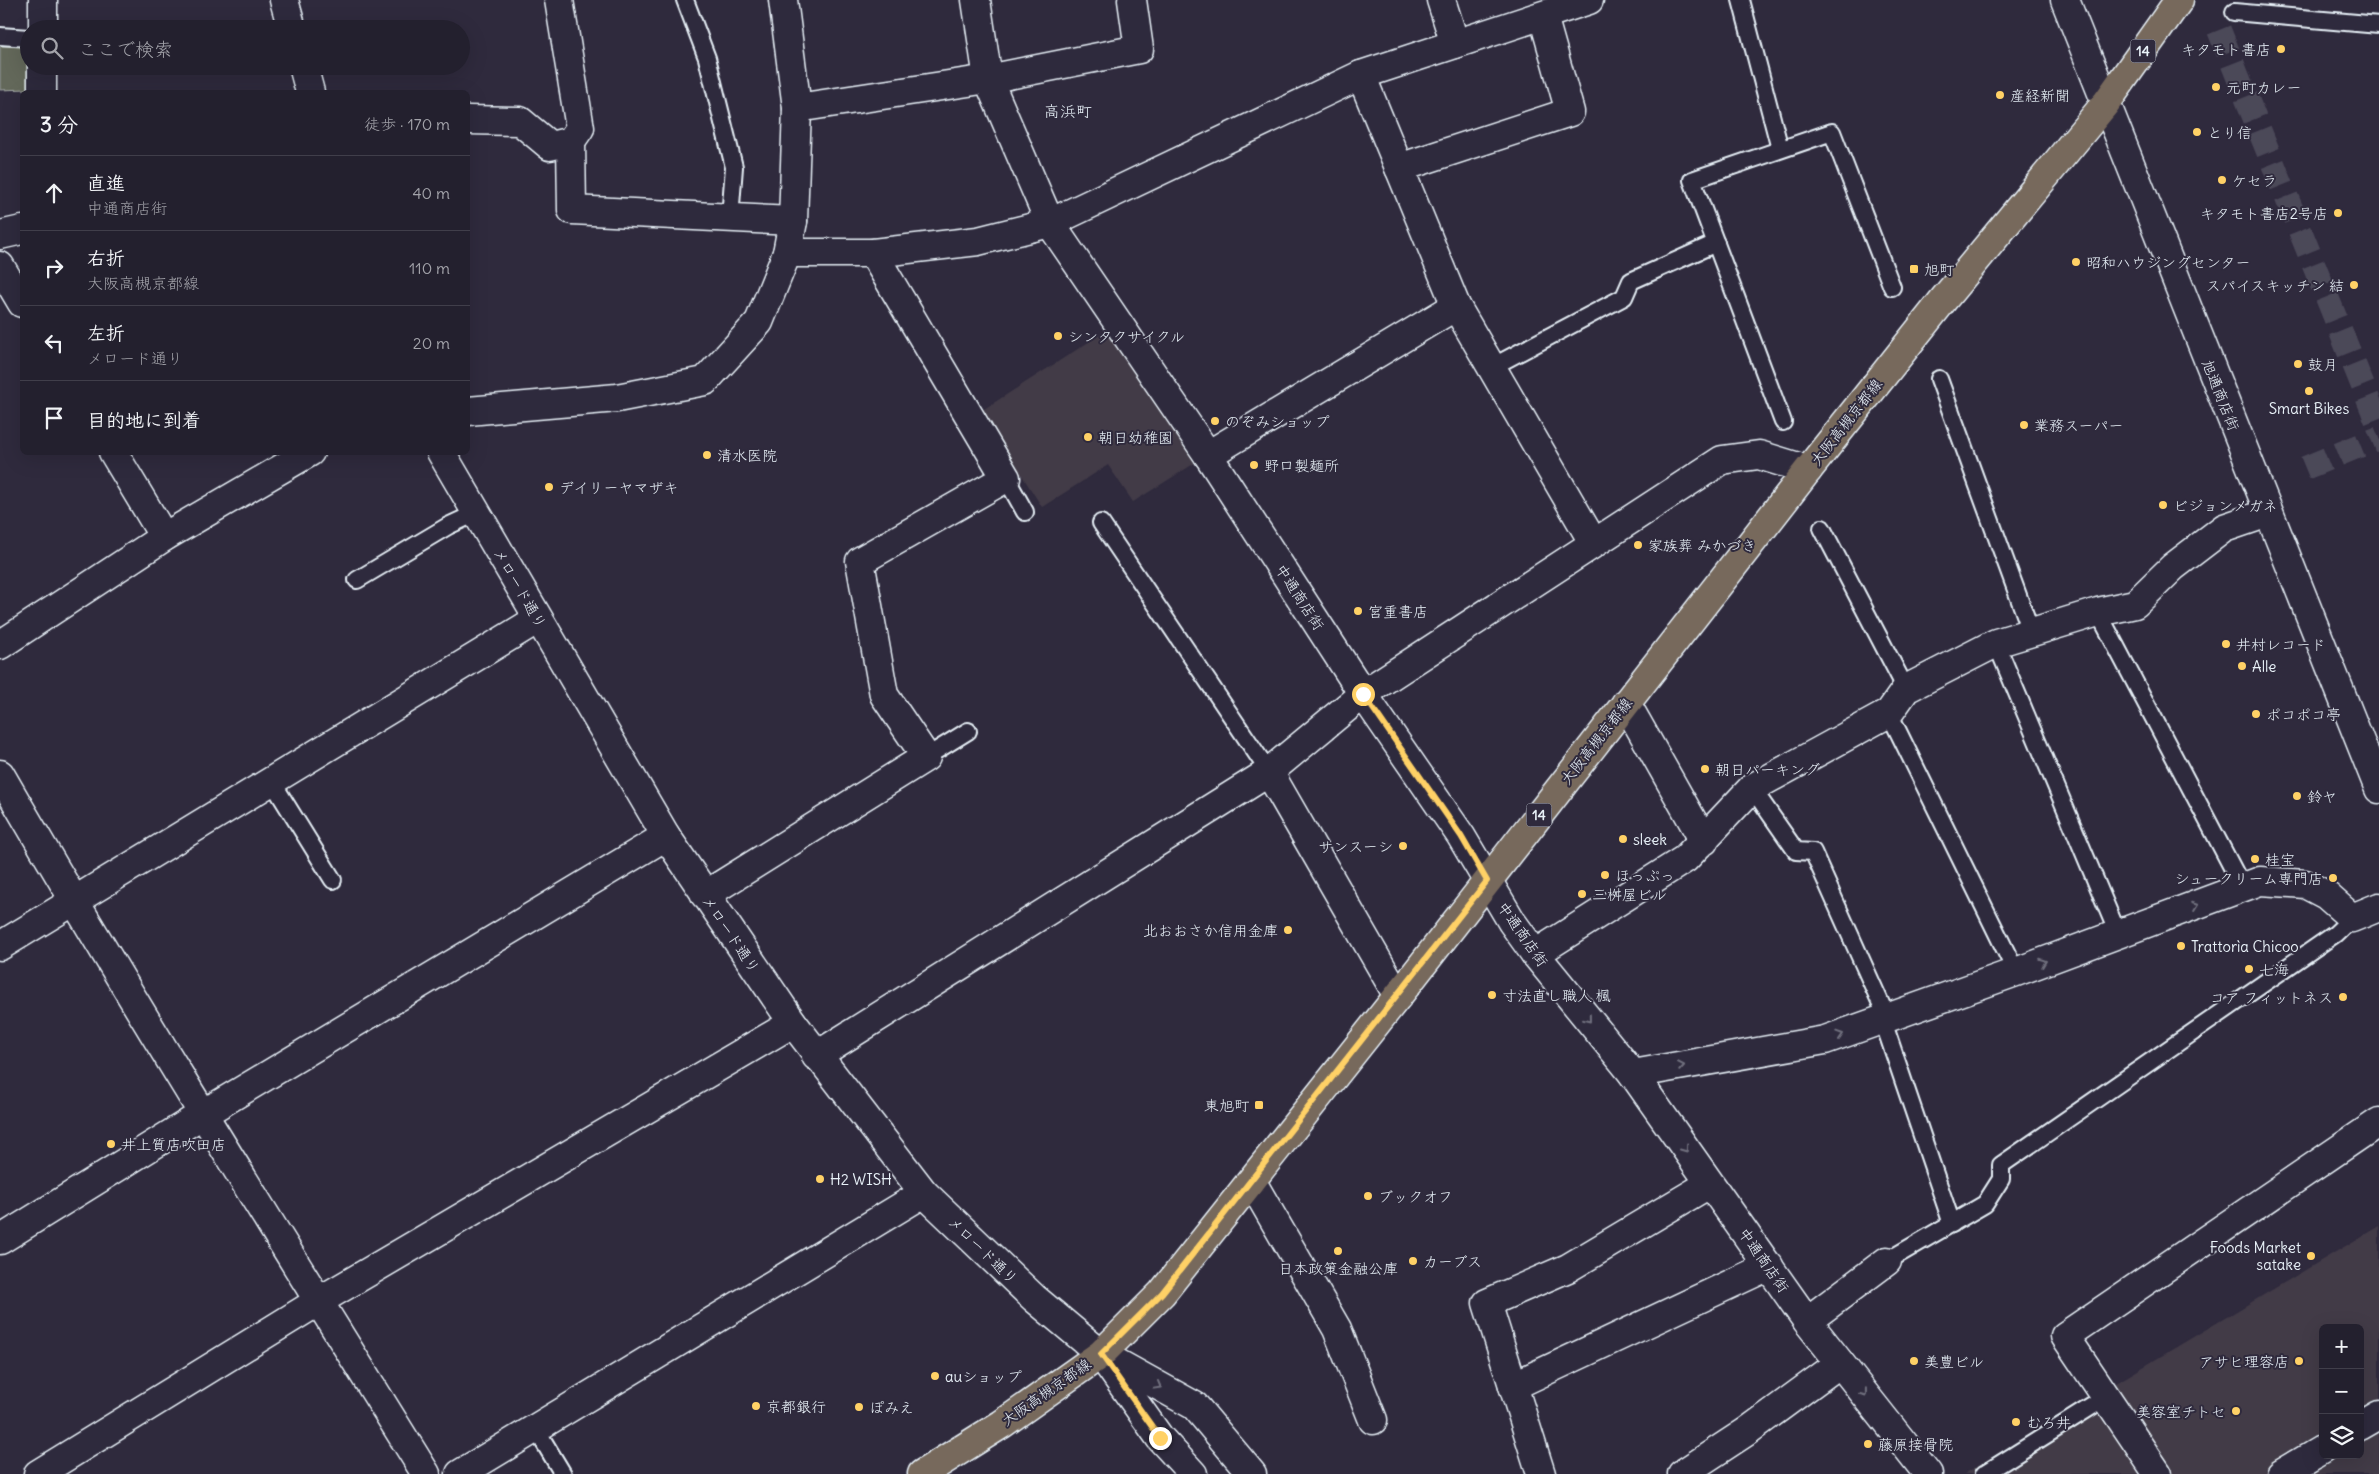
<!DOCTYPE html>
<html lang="ja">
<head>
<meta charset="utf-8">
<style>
  body { margin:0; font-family:Delius,"Klee One",sans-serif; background:#2f2d3a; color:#f1f3f6 }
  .controls { position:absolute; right:15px; bottom:15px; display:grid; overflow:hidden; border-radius:8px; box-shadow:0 5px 20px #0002 }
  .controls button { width:45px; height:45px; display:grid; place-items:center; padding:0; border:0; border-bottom:1px solid #403e4a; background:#23202e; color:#f1f3f6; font:25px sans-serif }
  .stop { position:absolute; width:15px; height:15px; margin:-11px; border:4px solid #ffd166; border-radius:50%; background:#fff }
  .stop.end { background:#ffd166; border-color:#fff; box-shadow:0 1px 5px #0008 }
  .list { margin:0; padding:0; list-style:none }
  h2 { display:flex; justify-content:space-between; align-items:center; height:65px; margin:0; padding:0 20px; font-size:21px }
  h2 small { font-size:16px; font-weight:400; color:#a3a3aa }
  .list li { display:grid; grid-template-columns:32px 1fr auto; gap:15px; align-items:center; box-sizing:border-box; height:75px; padding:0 20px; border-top:1px solid #403e4a }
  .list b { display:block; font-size:19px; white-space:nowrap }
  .list p { margin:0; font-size:16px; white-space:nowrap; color:#a3a3aa }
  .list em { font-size:16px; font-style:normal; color:#a3a3aa }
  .icon { flex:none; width:28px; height:28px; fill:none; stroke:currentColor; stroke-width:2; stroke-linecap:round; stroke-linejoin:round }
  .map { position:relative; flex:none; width:2379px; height:1474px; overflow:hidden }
  .search { position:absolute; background:#23202e; box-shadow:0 5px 20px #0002; left:20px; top:20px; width:450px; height:55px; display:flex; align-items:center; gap:12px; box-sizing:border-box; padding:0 18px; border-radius:28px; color:#a3a3aa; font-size:19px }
  .panel { position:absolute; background:#23202e; box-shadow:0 5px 20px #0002; left:20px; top:90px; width:450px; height:365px; border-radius:8px }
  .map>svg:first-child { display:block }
  .built { fill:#423b47; fill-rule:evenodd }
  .green { fill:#64685a; stroke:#a6aca9 }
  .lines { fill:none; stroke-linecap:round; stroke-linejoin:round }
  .pedestrian-tunnel { stroke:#4b4859; stroke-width:24; stroke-dasharray:24 12; stroke-linecap:butt }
  .service-casing { stroke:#e8f1f8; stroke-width:20 }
  .minor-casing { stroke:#e8f1f8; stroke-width:31 }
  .tertiary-casing { stroke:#e8f1f8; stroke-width:31 }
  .primary-casing { stroke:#e8f1f8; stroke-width:31 }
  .service { stroke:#2f2a3d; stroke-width:16 }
  .minor { stroke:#2f2a3d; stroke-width:28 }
  .tertiary { stroke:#2f2a3d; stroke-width:28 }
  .primary { stroke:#77695c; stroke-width:28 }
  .oneway { stroke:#70707e }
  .route { stroke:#ffd166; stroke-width:6 }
  .poi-dot { fill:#ffd166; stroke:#2f2a3d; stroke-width:2 }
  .labels { text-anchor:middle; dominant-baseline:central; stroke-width:4; stroke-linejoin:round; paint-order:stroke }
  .shield { fill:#2f2a3d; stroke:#b0b5c0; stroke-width:1 }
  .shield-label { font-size:14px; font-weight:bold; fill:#e8f1f8 }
  .poi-label { font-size:15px; fill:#e8f1f8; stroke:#2f2a3d; text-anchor:start }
  .street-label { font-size:15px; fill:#e8f1f8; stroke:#2f2a3d }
  .neighbourhood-label { font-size:16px; fill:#e8f1f8; stroke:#2f2a3d }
</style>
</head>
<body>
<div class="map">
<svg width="2379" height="1474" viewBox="0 0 2379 1474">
  <rect width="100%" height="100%" fill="#2f2a3d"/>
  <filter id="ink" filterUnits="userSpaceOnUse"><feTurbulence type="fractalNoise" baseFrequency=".02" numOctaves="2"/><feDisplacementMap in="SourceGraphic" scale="10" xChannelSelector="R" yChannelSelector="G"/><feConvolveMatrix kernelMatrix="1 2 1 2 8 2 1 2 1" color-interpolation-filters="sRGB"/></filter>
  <g filter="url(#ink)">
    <g class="built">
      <polygon points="1109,329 1195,463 1133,502 1108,465 1042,507 981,411"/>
      <path d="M2379 1226V1474H1964ZM2323 1328H2360V1455H2323Z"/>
    </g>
    <polygon class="green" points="0,46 27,46 27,89 0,90"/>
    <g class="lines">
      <g class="pedestrian-tunnel">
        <polyline points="2219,30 2379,426"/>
        <polyline points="2305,468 2379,438"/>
      </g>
      <g class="service-casing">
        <g id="service">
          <polyline points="685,0 707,58 734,167 730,218"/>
          <polyline points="1741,0 1780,149"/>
          <polyline points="2234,12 2379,25"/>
          <polyline points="0,36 29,38"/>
          <polyline points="1490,368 1624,297 1631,281 1716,243"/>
          <polyline points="1939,379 2031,631"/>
          <polyline points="1783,422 1692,180 1832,132 1892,287"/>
          <polyline points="1006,478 1025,512"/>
          <polyline points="1101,523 1269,772"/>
          <polyline points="1822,528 1906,689"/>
          <polyline points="357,580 448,526 476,513"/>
          <polyline points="2098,612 2243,888"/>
          <polyline points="1996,643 2118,934"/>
          <polyline points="1889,713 2016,972"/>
          <polyline points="926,757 968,731"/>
          <polyline points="271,780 333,880"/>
          <polyline points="1752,788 1796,851 1813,852 1882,1006 1883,1021 1952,1224"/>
          <polyline points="1887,1261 1985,1204 2001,1179 2001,1165 2335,934 2352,918"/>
          <polyline points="536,1429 563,1474"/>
          <polyline points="1984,1474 2105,1398"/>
        </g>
      </g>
      <g class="minor-casing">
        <g id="minor">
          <polyline points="976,0 988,79 1050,223 1208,455 1363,694 1461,836 1512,922 1535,954 1633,1074 1807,1321 1928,1474"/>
          <polyline points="1441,0 1455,44"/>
          <polyline points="43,29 43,0"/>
          <polyline points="1361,75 1456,306 1593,542"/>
          <polyline points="42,92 42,66"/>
          <polyline points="797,108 988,79 1139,49 1132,0"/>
          <polyline points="468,120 520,121 550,146 571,141 580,128 559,0"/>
          <polyline points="571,141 572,210 793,221"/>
          <polyline points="1399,168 1570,112 1543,16"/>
          <polyline points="0,235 22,230"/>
          <polyline points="787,253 873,253 978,241 1050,223 1361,75 1589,0"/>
          <polyline points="0,266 22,303"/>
          <polyline points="468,411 617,398 705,381 759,322 787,253 793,221 797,108 783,0"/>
          <polyline points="113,452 164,537"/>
          <polyline points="1208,455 1456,306"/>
          <polyline points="0,645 164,537 310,452"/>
          <polyline points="1626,703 1704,841"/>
          <polyline points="1269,772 1398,996"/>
          <polyline points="705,895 926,757 884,695 860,561 1006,478 873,253"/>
          <polyline points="0,946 538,619"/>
          <polyline points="1535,954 1685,859 1752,788 1889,713 1906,689 1996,643 2098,612 2135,604 2173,567 2224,528 2268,513"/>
          <polyline points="816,1056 1269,772 1363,694 1722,460 1759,455 1808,470"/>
          <polyline points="1633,1074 1825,1040 2016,972 2260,881 2305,884 2326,895 2352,918 2379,907"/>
          <polyline points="1252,1182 1337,1329 1373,1420"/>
          <polyline points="0,1240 203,1114 666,836"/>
          <polyline points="1807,1321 1887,1261"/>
          <polyline points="1513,1386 1769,1266"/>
          <polyline points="38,1474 319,1301 793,1023"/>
          <polyline points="460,1474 924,1193"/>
          <polyline points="1541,1474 1487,1303 1568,1268 1709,1184"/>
          <polyline points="1682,1474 1746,1432 1840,1363"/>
          <polyline points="2158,1474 2065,1336 2379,1122"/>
        </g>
      </g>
      <g class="tertiary-casing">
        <g id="tertiary">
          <polyline points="284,0 292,29"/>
          <polyline points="2065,0 2379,789"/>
          <polyline points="303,66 310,92"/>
          <polyline points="441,452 666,836 793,1023 924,1193 1034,1298 1101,1354 1195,1406 1252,1474"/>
          <path d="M0 774C137 1011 282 1242 426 1474"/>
          <polyline points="1104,1359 1160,1438 1193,1474"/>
          <polyline points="2360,1426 2379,1415"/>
          <polyline points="2281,1474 2323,1449"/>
        </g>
      </g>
      <g class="primary-casing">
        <polyline id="primary" points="922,1474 1002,1424 1101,1354 1162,1293 1398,996 1808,470 1944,299 2106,103 2179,0"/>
      </g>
      <use href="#service" class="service"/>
      <use href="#minor" class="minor"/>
      <use href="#tertiary" class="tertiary"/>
      <use href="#primary" class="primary"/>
    </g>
    <defs><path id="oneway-chevron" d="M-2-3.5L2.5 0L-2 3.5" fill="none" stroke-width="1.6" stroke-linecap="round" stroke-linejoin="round" transform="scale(1.25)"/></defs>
    <g class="oneway">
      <use href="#oneway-chevron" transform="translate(2195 906) rotate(-20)"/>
      <use href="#oneway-chevron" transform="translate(2043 962) rotate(-21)"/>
      <use href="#oneway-chevron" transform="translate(1588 1019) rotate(51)"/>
      <use href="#oneway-chevron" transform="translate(1840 1035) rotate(-18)"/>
      <use href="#oneway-chevron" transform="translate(1681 1066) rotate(-10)"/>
      <use href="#oneway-chevron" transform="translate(1685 1149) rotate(55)"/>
      <use href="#oneway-chevron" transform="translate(1158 1386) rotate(29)"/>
      <use href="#oneway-chevron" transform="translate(1864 1393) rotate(52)"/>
    </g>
  </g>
  <g class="lines" filter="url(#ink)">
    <polyline class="route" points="1160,1438 1101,1354 1162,1293 1487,881 1461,836 1363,694"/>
  </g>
  <g class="poi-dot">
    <circle cx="2281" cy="49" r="5"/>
    <circle cx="2216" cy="87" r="5"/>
    <circle cx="2000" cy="95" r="5"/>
    <circle cx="2197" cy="132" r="5"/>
    <circle cx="2222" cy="180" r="5"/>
    <circle cx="2338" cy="213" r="5"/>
    <circle cx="2076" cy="262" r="5"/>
    <rect x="1909" y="264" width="10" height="10" rx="2.5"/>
    <circle cx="2354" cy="285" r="5"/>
    <circle cx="1058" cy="336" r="5"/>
    <circle cx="2298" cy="364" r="5"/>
    <circle cx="2309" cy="391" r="5"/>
    <circle cx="1215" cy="421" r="5"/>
    <circle cx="2024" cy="425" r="5"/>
    <circle cx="1088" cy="437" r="5"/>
    <circle cx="707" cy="455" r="5"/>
    <circle cx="1254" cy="465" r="5"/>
    <circle cx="549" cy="487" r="5"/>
    <circle cx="2163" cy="505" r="5"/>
    <circle cx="1638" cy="545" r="5"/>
    <circle cx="1358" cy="611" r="5"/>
    <circle cx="2226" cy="644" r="5"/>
    <circle cx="2242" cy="666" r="5"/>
    <circle cx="2256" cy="714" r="5"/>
    <circle cx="1705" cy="769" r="5"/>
    <circle cx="2297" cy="796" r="5"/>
    <circle cx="1623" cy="839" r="5"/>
    <circle cx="1403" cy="846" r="5"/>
    <circle cx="2255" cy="859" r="5"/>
    <circle cx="1605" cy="875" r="5"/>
    <circle cx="2333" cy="878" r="5"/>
    <circle cx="1582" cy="894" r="5"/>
    <circle cx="1288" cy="930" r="5"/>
    <circle cx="2181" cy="946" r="5"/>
    <circle cx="2249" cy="969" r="5"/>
    <circle cx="1492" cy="995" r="5"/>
    <circle cx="2343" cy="997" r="5"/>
    <rect x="1254" y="1100" width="10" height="10" rx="2.5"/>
    <circle cx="111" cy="1144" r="5"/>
    <circle cx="820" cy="1179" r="5"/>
    <circle cx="1368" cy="1196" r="5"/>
    <circle cx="1338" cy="1251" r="5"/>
    <circle cx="2311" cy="1256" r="5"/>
    <circle cx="1413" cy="1261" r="5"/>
    <circle cx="1914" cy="1361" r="5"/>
    <circle cx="2299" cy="1361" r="5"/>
    <circle cx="935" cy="1376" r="5"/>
    <circle cx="756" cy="1406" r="5"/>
    <circle cx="859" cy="1407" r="5"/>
    <circle cx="2236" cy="1411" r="5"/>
    <circle cx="2016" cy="1422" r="5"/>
    <circle cx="1868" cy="1444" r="5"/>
  </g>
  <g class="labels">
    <g class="shield">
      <rect x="2130.5" y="39.5" width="25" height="23" rx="4"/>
      <rect x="1526.5" y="803.5" width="25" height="23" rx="4"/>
    </g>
    <g class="shield-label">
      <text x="2143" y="51">14</text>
      <text x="1539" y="815">14</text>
    </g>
    <g class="poi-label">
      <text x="2271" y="49" text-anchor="end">キタモト書店</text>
      <text x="2226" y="87">元町カレー</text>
      <text x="2010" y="95">産経新聞</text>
      <text x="2207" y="132">とり信</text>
      <text x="2232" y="180">ケセラ</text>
      <text x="2328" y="213" text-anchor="end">キタモト書店2号店</text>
      <text x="2086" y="262">昭和ハウジングセンター</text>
      <text x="1924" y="269">旭町</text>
      <text x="2344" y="285" text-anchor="end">スパイスキッチン 結</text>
      <text x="1068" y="336">シンタクサイクル</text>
      <text x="2308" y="364">鼓月</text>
      <text x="2309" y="408" text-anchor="middle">Smart Bikes</text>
      <text x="1225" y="421">のぞみショップ</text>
      <text x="2034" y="425">業務スーパー</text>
      <text x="1098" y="437">朝日幼稚園</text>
      <text x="717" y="455">清水医院</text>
      <text x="1264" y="465">野口製麺所</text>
      <text x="559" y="487">デイリーヤマザキ</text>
      <text x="2173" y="505">ビジョンメガネ</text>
      <text x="1648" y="545">家族葬 みかづき</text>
      <text x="1368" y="611">宮重書店</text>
      <text x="2236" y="644">井村レコード</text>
      <text x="2252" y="666">Alle</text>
      <text x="2266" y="714">ポコポコ亭</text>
      <text x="1715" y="769">朝日パーキング</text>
      <text x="2307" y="796">鈴ヤ</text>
      <text x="1633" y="839">sleek</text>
      <text x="1393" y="846" text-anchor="end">サンスーシ</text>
      <text x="2265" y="859">桂宝</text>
      <text x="1615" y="875">ほっぷっ</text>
      <text x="2323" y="878" text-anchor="end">シュークリーム専門店</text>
      <text x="1592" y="894">三桝屋ビル</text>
      <text x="1278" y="930" text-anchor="end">北おおさか信用金庫</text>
      <text x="2191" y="946">Trattorìa Chicoo</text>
      <text x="2259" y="969">七海</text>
      <text x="1502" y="995">寸法直し職人 楓</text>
      <text x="2333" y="997" text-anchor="end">コア フィットネス</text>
      <text x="1249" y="1105" text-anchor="end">東旭町</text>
      <text x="121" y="1144">井上質店吹田店</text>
      <text x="830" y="1179">H2 WISH</text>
      <text x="1378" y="1196">ブックオフ</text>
      <text x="2301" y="1247" text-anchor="end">Foods Market<tspan x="2301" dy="17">satake</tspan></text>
      <text x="1423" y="1261">カーブス</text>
      <text x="1338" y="1268" text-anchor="middle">日本政策金融公庫</text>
      <text x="1924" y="1361">美豊ビル</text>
      <text x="2289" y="1361" text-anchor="end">アサヒ理容店</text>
      <text x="945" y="1376">auショップ</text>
      <text x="766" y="1406">京都銀行</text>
      <text x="869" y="1407">ぽみえ</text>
      <text x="2226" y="1411" text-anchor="end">美容室チトセ</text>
      <text x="2026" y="1422">むろ井</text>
      <text x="1878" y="1444">藤原接骨院</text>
    </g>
    <g class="street-label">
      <text transform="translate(2221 395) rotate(68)">旭通商店街</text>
      <text transform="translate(1846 422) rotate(-52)">大阪高槻京都線</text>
      <text transform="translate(520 588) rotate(60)">メロード通り</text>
      <text transform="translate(1300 597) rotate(57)">中通商店街</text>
      <text transform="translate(1596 741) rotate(-52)">大阪高槻京都線</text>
      <text transform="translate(731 934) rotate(56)">メロード通り</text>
      <text transform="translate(1523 934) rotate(55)">中通商店街</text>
      <text transform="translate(983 1250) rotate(44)">メロード通り</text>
      <text transform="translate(1764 1260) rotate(55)">中通商店街</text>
      <text transform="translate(1046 1392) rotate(-35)">大阪高槻京都線</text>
    </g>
    <g class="neighbourhood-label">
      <text x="1068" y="111">高浜町</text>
    </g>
  </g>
</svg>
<div class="controls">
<button>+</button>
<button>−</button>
<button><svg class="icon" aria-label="layers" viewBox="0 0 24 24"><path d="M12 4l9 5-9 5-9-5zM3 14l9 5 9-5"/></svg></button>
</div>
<div class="stop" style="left:1363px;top:694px"></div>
<div class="stop end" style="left:1160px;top:1438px"></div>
<div class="search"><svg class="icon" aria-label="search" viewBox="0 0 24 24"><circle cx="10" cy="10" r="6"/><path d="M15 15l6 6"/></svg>ここで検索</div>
<section class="panel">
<h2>3 分<small>徒歩 · 170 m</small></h2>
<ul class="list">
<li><svg class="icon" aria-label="ahead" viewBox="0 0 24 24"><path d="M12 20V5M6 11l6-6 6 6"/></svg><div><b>直進</b><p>中通商店街</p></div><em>40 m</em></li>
<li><svg class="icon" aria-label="right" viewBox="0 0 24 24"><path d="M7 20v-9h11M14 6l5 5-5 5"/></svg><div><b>右折</b><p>大阪高槻京都線</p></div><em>110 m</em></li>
<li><svg class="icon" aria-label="left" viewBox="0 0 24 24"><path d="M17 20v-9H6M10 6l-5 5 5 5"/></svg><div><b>左折</b><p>メロード通り</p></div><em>20 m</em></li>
<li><svg class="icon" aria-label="arrive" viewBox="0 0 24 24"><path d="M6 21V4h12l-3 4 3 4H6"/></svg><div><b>目的地に到着</b></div></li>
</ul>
</section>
</div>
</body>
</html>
